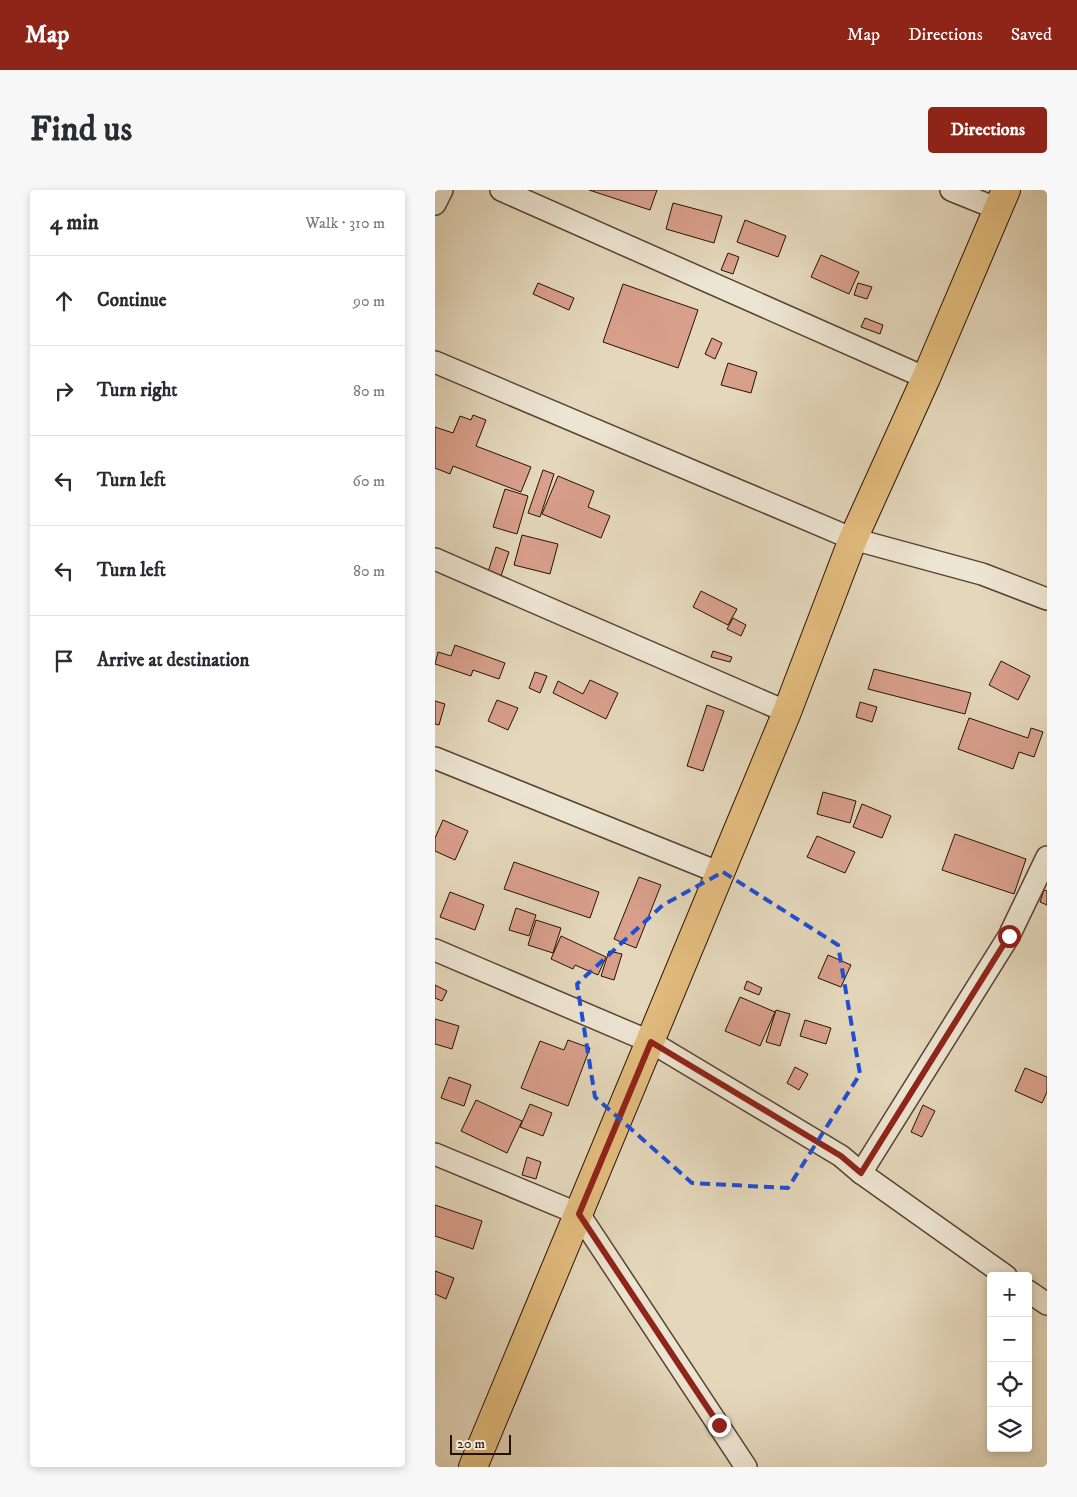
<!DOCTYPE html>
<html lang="en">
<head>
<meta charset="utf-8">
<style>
  body { margin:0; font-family:"IM FELL DW Pica",serif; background:#f7f7f7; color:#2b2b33 }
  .controls { position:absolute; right:15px; bottom:15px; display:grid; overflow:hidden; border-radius:5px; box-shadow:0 2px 8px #0003 }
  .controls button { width:45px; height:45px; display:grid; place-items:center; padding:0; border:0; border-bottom:1px solid #e1e1e2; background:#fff; color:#2b2b33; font:25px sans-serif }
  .scale { position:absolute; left:15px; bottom:12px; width:61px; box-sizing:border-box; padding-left:5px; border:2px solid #281102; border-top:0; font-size:14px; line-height:18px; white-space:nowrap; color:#281102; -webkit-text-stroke:4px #ede5d3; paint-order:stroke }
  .stop { position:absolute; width:15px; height:15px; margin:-11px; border:4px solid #8f2418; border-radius:50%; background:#fff }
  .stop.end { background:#8f2418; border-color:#fff; box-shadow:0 1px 5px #0008 }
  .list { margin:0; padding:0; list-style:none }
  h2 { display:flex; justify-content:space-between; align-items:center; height:65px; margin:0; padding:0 20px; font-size:21px }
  h2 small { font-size:16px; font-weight:400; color:#7c7c81 }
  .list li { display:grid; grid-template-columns:32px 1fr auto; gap:15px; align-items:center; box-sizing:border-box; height:90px; padding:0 20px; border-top:1px solid #e1e1e2 }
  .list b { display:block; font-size:19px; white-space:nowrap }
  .list em { font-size:16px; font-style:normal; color:#7c7c81 }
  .icon { flex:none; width:28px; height:28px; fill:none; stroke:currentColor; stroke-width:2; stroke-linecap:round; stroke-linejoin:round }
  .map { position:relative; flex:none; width:612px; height:1277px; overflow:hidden; border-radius:5px }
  header { display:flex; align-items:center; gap:30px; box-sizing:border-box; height:70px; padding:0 25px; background:#8f2418; color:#fff }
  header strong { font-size:24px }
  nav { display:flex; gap:28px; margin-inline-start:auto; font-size:18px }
  .intro { display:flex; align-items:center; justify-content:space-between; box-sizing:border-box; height:120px; padding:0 30px }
  h1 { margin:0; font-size:35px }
  .button { padding:12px 22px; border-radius:5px; background:#8f2418; color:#fff; font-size:18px; font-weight:700 }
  main { display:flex; gap:30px; padding:0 30px }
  aside { flex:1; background:#fff; border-radius:5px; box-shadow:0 2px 8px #0003 }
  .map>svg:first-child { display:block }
  .building { fill:#d89f8b; stroke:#281102 }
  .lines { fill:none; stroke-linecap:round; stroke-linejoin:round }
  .street-casing { stroke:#574230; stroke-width:24 }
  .primary-casing { stroke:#281102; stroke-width:30 }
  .street { stroke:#ede5d3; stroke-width:21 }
  .primary { stroke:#e2bc7e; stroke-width:28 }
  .route { stroke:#8f2418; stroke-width:6 }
  .marked { fill:none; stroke:#1d4ed8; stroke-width:4; stroke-dasharray:10 6; stroke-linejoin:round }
</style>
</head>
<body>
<header>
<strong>Map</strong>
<nav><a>Map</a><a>Directions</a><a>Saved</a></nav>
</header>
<div class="intro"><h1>Find us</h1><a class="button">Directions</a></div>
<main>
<aside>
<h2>4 min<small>Walk · 310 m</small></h2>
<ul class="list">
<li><svg class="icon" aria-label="ahead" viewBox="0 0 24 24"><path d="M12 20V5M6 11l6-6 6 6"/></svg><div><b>Continue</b></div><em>90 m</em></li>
<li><svg class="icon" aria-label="right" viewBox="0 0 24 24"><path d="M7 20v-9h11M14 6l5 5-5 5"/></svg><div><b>Turn right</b></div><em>80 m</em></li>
<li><svg class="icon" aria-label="left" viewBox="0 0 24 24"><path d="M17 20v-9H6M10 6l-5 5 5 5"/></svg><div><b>Turn left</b></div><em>60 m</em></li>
<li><svg class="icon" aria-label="left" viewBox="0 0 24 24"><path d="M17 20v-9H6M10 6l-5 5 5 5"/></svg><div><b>Turn left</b></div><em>80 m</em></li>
<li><svg class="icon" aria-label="arrive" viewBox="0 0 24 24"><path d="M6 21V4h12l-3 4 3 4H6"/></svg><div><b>Arrive at destination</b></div></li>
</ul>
</aside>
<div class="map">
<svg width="612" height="1277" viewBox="0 0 612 1277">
  <rect width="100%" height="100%" fill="#e4d7bb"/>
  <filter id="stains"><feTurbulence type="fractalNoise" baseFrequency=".004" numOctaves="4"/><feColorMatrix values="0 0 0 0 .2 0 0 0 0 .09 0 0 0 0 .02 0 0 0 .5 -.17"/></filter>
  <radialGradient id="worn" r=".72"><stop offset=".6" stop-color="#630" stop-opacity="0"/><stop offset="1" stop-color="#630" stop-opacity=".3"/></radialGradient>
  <g class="building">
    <polygon points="154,0 222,0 215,20"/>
    <polygon points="238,13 287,26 279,53 231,39"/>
    <polygon points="310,30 351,46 343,67 302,52"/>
    <polygon points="293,63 304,67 298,84 286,80"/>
    <polygon points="386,65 424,82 414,104 376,87"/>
    <polygon points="103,93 139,108 134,120 98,104"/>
    <polygon points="423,93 437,97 432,109 419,105"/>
    <polygon points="188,94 263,120 243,178 168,152"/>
    <polygon points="430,128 448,135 445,144 426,137"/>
    <polygon points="277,148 287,153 280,169 270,164"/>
    <polygon points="293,173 322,182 316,203 286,195"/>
    <polygon points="38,225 51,230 41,256 96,277 86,302 18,276 15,284 0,278 0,237 18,243 25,226 36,230"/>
    <polygon points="108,280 119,284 105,327 93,323"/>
    <polygon points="123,286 159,301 153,317 175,326 166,348 107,324"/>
    <polygon points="70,299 93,306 82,344 58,337"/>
    <polygon points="87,345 123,354 115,384 79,375"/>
    <polygon points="61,357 74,362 66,386 53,382"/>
    <polygon points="266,401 302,419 293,435 258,417"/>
    <polygon points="298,428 311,435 306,446 292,439"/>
    <polygon points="20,455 70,473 64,489 38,480 36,486 0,474 3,462 16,466"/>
    <polygon points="278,461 297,467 295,472 276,467"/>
    <polygon points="566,471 595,486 583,510 554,495"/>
    <polygon points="439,479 536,503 530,524 433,499"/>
    <polygon points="100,482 112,486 105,503 94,498"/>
    <polygon points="155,490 183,503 171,529 118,503 123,491 148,504"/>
    <polygon points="62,510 83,518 73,540 53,531"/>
    <polygon points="0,511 10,514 4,535 0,534"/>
    <polygon points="425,512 442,517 437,532 421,527"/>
    <polygon points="272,515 289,521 268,581 252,576"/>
    <polygon points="534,528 593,548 596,538 608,542 599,567 584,562 578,579 523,559"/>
    <polygon points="388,602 421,611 415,633 382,624"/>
    <polygon points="427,614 456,626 447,648 418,637"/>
    <polygon points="8,630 33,641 20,670 0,661 0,648"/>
    <polygon points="520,644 591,669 579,704 507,680"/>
    <polygon points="382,646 420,662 410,683 372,667"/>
    <polygon points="79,672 164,702 155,728 69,699"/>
    <polygon points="204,687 226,695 201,758 179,749"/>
    <polygon points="609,700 612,701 612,715 605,712"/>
    <polygon points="15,702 49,715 40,740 5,727"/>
    <polygon points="81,718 101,725 94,746 74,740"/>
    <polygon points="101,730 126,738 118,763 93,755"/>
    <polygon points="126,746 171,767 163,785 140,775 138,779 116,769"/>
    <polygon points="174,761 187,764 179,790 166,786"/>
    <polygon points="393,765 416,775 406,797 383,788"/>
    <polygon points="312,791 327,798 324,805 309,799"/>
    <polygon points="0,795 12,801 7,811 0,808"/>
    <polygon points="305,807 340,822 325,856 290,841"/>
    <polygon points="341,820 355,824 345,856 331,852"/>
    <polygon points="0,829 24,836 17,859 0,854"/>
    <polygon points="370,830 396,838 391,854 365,846"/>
    <polygon points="133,850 155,858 133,916 86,898 105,851 129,860"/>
    <polygon points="360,877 373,884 364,900 352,893"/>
    <polygon points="590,878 612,887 612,902 607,913 580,901"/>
    <polygon points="14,887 36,895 29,916 6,908"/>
    <polygon points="41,910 87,931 72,963 26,941"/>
    <polygon points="95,914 117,923 108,946 85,937"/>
    <polygon points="488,915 500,921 487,947 476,942"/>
    <polygon points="92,967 106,972 101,989 87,985"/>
    <polygon points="0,1015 47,1031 38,1059 0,1046"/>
    <polygon points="0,1081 19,1088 11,1109 0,1104"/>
  </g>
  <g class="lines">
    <g class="street-casing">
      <g id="street">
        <polyline points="66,0 491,188"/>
        <polyline points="516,0 563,19"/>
        <polyline points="0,14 7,0"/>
        <polyline points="0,172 418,349 547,384 612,409"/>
        <polyline points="0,369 352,522"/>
        <polyline points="0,568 285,683"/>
        <polyline points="0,760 216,852 406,966 426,983 571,1086"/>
        <polyline points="0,964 144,1024 311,1277"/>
        <polyline points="426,983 574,746 612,667"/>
        <polyline points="593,1101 612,1114"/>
      </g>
    </g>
    <g class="primary-casing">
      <polyline id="primary" points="38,1277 352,522 418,349 491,188 571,0"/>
    </g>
    <use href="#street" class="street"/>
    <use href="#primary" class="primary"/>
  </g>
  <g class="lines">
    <polyline class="route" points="284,1235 144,1024 216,852 406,966 426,983 574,746"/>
  </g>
  <path class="marked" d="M288 682 403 755 425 884 353 998 257 993 160 907 142 794 228 715Z"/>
  <rect width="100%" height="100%" filter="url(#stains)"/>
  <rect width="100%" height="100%" fill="url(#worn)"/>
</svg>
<div class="controls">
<button>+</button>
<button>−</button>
<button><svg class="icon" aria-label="locate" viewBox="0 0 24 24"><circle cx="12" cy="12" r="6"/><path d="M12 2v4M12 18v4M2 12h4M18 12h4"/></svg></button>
<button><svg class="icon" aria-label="layers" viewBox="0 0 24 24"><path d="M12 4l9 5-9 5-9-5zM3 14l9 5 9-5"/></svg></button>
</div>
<div class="scale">20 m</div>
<div class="stop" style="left:574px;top:746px"></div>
<div class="stop end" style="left:284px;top:1235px"></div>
</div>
</main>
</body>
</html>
